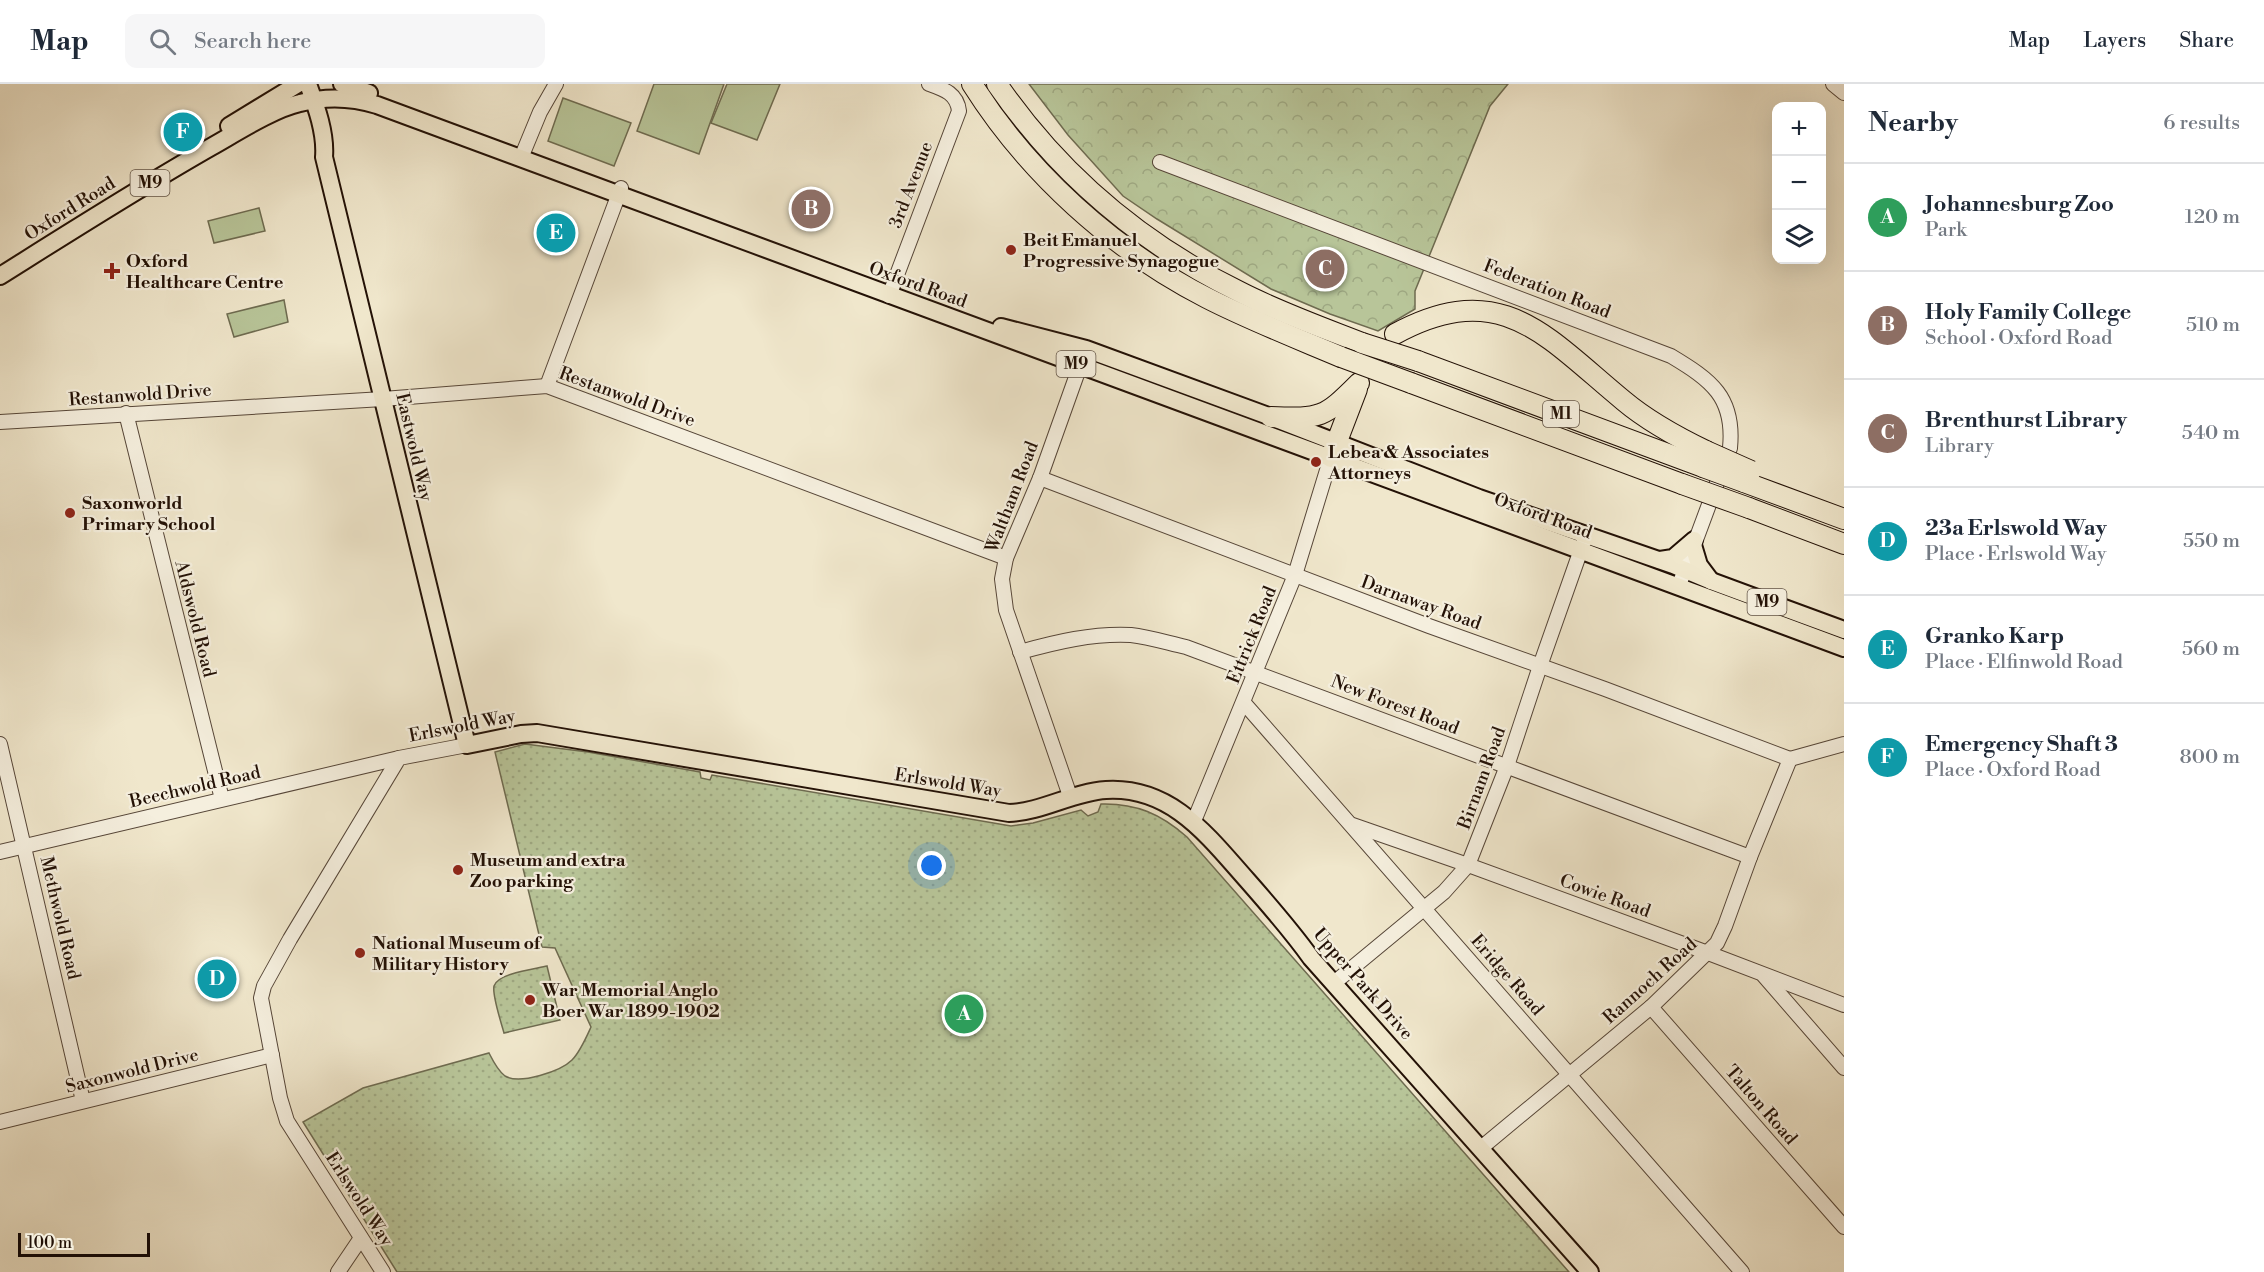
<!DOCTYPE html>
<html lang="en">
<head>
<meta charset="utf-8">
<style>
  body { margin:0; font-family:"Libre Bodoni",serif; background:#f6f6f7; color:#1f2937 }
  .controls { position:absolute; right:18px; top:18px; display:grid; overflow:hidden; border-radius:12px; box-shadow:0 6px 24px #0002 }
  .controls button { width:54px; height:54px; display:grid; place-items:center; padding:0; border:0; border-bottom:2px solid #e0e1e3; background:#fff; color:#1f2937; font:30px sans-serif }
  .scale { position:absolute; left:18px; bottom:15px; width:132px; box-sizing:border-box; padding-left:6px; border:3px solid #231106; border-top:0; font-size:16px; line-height:21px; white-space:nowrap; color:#231106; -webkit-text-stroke:4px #f5efde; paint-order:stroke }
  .you { position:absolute; left:932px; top:782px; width:21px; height:21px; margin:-15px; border:4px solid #fff; border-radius:50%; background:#1a73e8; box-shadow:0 0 0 9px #1a73e833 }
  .badge { display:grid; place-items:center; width:39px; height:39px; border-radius:50%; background:#8f2418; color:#fff; font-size:20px; font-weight:700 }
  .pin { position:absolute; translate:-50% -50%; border:3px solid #fff; box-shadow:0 2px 6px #0006 }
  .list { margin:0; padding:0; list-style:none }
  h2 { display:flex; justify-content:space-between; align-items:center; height:78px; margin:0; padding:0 24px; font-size:26px }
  h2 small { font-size:20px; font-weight:400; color:#747a83 }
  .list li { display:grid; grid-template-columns:39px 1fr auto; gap:18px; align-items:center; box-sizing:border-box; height:108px; padding:0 24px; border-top:2px solid #e0e1e3 }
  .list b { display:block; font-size:22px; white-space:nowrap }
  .list p { margin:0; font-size:20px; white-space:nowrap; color:#747a83 }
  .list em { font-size:20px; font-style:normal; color:#747a83 }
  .icon { flex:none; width:33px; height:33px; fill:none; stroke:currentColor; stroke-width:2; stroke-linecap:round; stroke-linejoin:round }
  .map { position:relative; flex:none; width:1844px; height:1188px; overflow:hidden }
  header { display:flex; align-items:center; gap:36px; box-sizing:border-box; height:84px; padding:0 30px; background:#fff; border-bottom:2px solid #e0e1e3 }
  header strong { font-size:28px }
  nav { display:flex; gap:33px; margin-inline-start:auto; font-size:21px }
  .search { width:420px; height:54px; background:#f6f6f7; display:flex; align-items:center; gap:15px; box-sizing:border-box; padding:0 21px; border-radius:12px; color:#747a83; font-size:22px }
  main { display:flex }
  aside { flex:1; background:#fff }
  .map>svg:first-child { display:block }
  .grass { fill:url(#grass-dots); stroke:#6e6b50; stroke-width:1.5 }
  .forest { fill:url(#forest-crowns); stroke:#6e6b50; stroke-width:1.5 }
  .pitch { fill:#b8c599; stroke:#6e6b50; stroke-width:1.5 }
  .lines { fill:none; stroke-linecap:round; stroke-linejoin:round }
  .minor-casing { stroke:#564638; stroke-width:16 }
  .major-casing { stroke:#231106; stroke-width:20 }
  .highway-casing { stroke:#231106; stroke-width:22 }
  .minor { stroke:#f5efde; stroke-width:14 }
  .major { stroke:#f0e7cc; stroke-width:16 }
  .highway { stroke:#f0e7cc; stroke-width:20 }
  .highway-bridge-casing { stroke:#231106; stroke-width:22; stroke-linecap:butt }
  .highway-bridge { stroke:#f0e7cc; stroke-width:20 }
  .poi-dot { fill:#8f2418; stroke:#f5efde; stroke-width:2 }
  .labels { text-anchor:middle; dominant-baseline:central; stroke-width:4.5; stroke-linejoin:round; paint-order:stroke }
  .shield { fill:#f5efde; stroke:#625447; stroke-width:1.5 }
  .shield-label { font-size:16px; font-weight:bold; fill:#231106 }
  .street-label { font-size:18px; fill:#231106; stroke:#f5efde }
  .poi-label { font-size:18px; font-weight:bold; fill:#231106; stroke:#f5efde; text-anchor:start }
</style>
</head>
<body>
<header>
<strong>Map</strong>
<div class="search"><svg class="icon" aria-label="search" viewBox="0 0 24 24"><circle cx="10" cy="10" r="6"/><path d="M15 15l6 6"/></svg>Search here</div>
<nav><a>Map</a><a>Layers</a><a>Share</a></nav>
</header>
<main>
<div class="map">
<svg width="1844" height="1188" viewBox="0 0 1844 1188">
  <defs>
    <pattern id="grass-dots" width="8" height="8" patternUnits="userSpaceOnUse" patternTransform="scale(1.5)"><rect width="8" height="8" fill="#b8c599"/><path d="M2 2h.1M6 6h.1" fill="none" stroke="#9ea882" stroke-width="1.8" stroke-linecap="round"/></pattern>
    <pattern id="forest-crowns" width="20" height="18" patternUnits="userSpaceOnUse" patternTransform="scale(1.5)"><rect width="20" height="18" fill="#b8c599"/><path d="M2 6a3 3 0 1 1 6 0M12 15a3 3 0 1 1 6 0" fill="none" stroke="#9ea882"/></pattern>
  </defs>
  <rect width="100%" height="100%" fill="#f0e7cc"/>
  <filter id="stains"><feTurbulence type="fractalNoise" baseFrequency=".00333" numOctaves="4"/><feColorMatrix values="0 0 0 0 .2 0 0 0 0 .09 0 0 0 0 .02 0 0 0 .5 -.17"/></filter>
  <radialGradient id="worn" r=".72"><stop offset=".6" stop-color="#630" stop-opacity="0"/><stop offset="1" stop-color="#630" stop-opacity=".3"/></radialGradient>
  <g class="grass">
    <path d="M525 660 588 668 700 688 701 694 710 696 712 691 1011 742 1033 739 1081 726 1088 732 1098 728 1101 720C1136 719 1161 730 1187 753L1569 1188H397L303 1038 363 1004 489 969C493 977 498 987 505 992 520 1001 561 987 572 976 580 968 586 954 591 943L555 864 542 863 495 668Z"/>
    <path d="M547 882 560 936 504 949C501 938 492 911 494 902 498 889 535 885 547 882Z"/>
  </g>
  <polygon class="forest" points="1029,0 1508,0 1490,22 1415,207 1415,225 1378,247 1330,230 1271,205 1157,135 1123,112 1068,51"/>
  <g class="pitch">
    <polygon points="654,0 724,0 699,70 637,47"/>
    <polygon points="727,0 780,0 757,56 711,39"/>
    <polygon points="563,14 631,39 614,82 548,57"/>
    <polygon points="259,124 265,147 214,159 208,137"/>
    <polygon points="284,216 288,238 234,253 227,230"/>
  </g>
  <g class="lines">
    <g class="minor-casing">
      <g id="minor">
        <polyline points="1833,0 1844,9"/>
        <polyline points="521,74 540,28 556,0"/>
        <path d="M1160 78 1671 272C1711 296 1735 313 1730 364L1681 496"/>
        <path d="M889 212 959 27C957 9 943 5 929 0"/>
        <polyline points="547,302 621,104"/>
        <polyline points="126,329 222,715"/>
        <polyline points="0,338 383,315 547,302 1006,474"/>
        <polyline points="1040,394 1429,542 1605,605 1790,675"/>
        <path d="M1020 568C1056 558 1093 549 1131 551 1149 553 1168 559 1186 563L1750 773"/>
        <polyline points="1244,619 1742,1188"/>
        <polyline points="0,660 83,1017"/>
        <polyline points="1790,675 1844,660"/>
        <polyline points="1070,712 1006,526 1002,495 1006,474 1040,394 1086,265"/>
        <polyline points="1194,737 1295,491 1331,373"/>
        <polyline points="1353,741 1468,781 1708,869 1844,921"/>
        <polyline points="0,768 399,674"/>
        <polyline points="1764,892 1844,984"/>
        <polyline points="1334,899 1444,808 1468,781 1507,682 1540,582 1584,457"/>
        <polyline points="1651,923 1844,1143"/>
        <polyline points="0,1038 272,971"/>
        <polyline points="1481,1064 1651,923 1717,859 1725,842 1750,773 1790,675"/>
        <polyline points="338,1188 361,1154"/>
        <polyline points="383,1188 287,1037 280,1014 261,914 264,902 290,855 399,674 467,661"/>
      </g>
    </g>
    <g class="major-casing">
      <g id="major">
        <path d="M308 0C316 22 326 49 324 73L467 661 521 650 537 649 1009 729C1042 728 1073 708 1106 706 1171 702 1208 752 1247 796 1269 821 1291 846 1311 874L1590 1188"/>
        <polyline points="342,0 369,9"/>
        <polyline points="229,42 298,0"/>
        <path d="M0 192C70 148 139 104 211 63 236 49 273 25 300 19 327 12 351 13 377 21L1844 564"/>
        <polyline points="1001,243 1086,265 1271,333 1479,414 1673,481 1711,497 1844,546"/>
        <polyline points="1693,461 1699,481 1711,497"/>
        <polyline points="1660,476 1673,474 1694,456"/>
      </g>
    </g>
    <g class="highway-casing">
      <g id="highway">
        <path d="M972 0C1028 89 1113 166 1207 214 1250 236 1296 254 1341 273"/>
        <path d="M997 0C1059 90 1142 160 1240 208 1279 228 1321 243 1362 259"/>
        <path d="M1395 250C1502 192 1546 253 1624 317 1649 338 1677 353 1706 367"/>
        <polyline points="1418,277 1703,383"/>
        <polyline points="1411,299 1682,400"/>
        <path d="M1271 333C1321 335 1324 334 1359 299"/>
        <polyline points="1331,373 1357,305"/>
        <polyline points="1744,398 1844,435"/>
        <polyline points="1749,424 1844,460"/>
      </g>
    </g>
    <use href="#minor" class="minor"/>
    <use href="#major" class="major"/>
    <use href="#highway" class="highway"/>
    <g class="highway-bridge-casing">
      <g id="highway-bridge">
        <polyline points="1362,259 1418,277"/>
        <polyline points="1341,273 1411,299"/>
        <polyline points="1706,367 1751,387"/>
        <polyline points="1703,383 1744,398"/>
        <polyline points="1682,400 1749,424"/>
      </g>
    </g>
    <use href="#highway-bridge" class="highway-bridge"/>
  </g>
  <g class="poi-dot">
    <circle cx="1011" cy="166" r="6"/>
    <path d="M109 178h6v6h6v6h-6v6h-6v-6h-6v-6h6z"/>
    <circle cx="1316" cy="378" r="6"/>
    <circle cx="70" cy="429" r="6"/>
    <circle cx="458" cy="786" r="6"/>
    <circle cx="360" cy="869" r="6"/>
    <circle cx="530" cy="916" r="6"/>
  </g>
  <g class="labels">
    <g class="shield">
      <rect x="130.5" y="86" width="39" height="26" rx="4.5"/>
      <rect x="1056.5" y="267" width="39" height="26" rx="4.5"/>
      <rect x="1543" y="317" width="36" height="26" rx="4.5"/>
      <rect x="1747.5" y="505" width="39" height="26" rx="4.5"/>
    </g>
    <g class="shield-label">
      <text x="150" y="99">M9</text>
      <text x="1076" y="280">M9</text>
      <text x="1561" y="330">M1</text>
      <text x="1767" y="518">M9</text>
    </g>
    <g class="street-label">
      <text transform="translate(911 101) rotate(-69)">3rd Avenue</text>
      <text transform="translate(70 125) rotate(-32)">Oxford Road</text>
      <text transform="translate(918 201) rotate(20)">Oxford Road</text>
      <text transform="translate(1547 205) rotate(21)">Federation Road</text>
      <text transform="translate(140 311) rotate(-4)">Restanwold Drive</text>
      <text transform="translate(627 313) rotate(20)">Restanwold Drive</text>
      <text transform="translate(414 363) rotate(77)">Eastwold Way</text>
      <text transform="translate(1012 413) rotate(-69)">Waltham Road</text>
      <text transform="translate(1543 432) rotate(20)">Oxford Road</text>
      <text transform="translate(1421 519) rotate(20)">Darnaway Road</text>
      <text transform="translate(195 535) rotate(76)">Aldswold Road</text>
      <text transform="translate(1252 551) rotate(-68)">Ettrick Road</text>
      <text transform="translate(1395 621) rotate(21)">New Forest Road</text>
      <text transform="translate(462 642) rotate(-11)">Erlswold Way</text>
      <text transform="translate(1482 694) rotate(-70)">Birnam Road</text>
      <text transform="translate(948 699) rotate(9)">Erlswold Way</text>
      <text transform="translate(195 703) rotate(-13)">Beechwold Road</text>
      <text transform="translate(1605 812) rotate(20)">Cowie Road</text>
      <text transform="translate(60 834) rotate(77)">Methwold Road</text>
      <text transform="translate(1507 891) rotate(49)">Eridge Road</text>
      <text transform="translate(1650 897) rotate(-42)">Rannoch Road</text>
      <text transform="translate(1363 900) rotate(49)">Upper Park Drive</text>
      <text transform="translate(132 987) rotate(-14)">Saxonwold Drive</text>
      <text transform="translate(1761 1021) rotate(49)">Talton Road</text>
      <text transform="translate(359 1115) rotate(57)">Erlswold Way</text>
    </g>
    <g class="poi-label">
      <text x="1023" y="156">Beit Emanuel<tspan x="1023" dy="21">Progressive Synagogue</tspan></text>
      <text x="126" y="177">Oxford<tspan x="126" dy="21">Healthcare Centre</tspan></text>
      <text x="1328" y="368">Lebea &amp; Associates<tspan x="1328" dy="21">Attorneys</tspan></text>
      <text x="82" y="419">Saxonworld<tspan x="82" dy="21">Primary School</tspan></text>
      <text x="470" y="776">Museum and extra<tspan x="470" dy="21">Zoo parking</tspan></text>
      <text x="372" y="859">National Museum of<tspan x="372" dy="21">Military History</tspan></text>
      <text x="542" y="906">War Memorial Anglo<tspan x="542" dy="21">Boer War 1899-1902</tspan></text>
    </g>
  </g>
  <rect width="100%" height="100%" filter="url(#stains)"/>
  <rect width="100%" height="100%" fill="url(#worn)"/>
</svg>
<div class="controls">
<button>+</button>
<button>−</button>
<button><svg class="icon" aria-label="layers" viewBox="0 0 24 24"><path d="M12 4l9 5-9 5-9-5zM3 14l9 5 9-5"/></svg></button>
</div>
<div class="scale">100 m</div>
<div class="you"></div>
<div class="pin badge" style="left:964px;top:930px;background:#2e9e5b">A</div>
<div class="pin badge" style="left:811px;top:125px;background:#8d6e63">B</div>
<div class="pin badge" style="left:1325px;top:185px;background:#8d6e63">C</div>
<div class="pin badge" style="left:217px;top:895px;background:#0f9aa8">D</div>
<div class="pin badge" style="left:556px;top:149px;background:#0f9aa8">E</div>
<div class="pin badge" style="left:183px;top:48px;background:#0f9aa8">F</div>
</div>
<aside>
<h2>Nearby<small>6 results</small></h2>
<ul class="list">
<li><span class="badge" style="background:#2e9e5b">A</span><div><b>Johannesburg Zoo</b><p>Park</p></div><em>120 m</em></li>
<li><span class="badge" style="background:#8d6e63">B</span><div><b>Holy Family College</b><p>School · Oxford Road</p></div><em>510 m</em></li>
<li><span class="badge" style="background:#8d6e63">C</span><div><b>Brenthurst Library</b><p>Library</p></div><em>540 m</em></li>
<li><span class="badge" style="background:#0f9aa8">D</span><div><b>23a Erlswold Way</b><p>Place · Erlswold Way</p></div><em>550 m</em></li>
<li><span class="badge" style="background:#0f9aa8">E</span><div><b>Granko Karp</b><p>Place · Elfinwold Road</p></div><em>560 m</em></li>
<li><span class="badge" style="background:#0f9aa8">F</span><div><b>Emergency Shaft 3</b><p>Place · Oxford Road</p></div><em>800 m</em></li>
</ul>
</aside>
</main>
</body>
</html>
